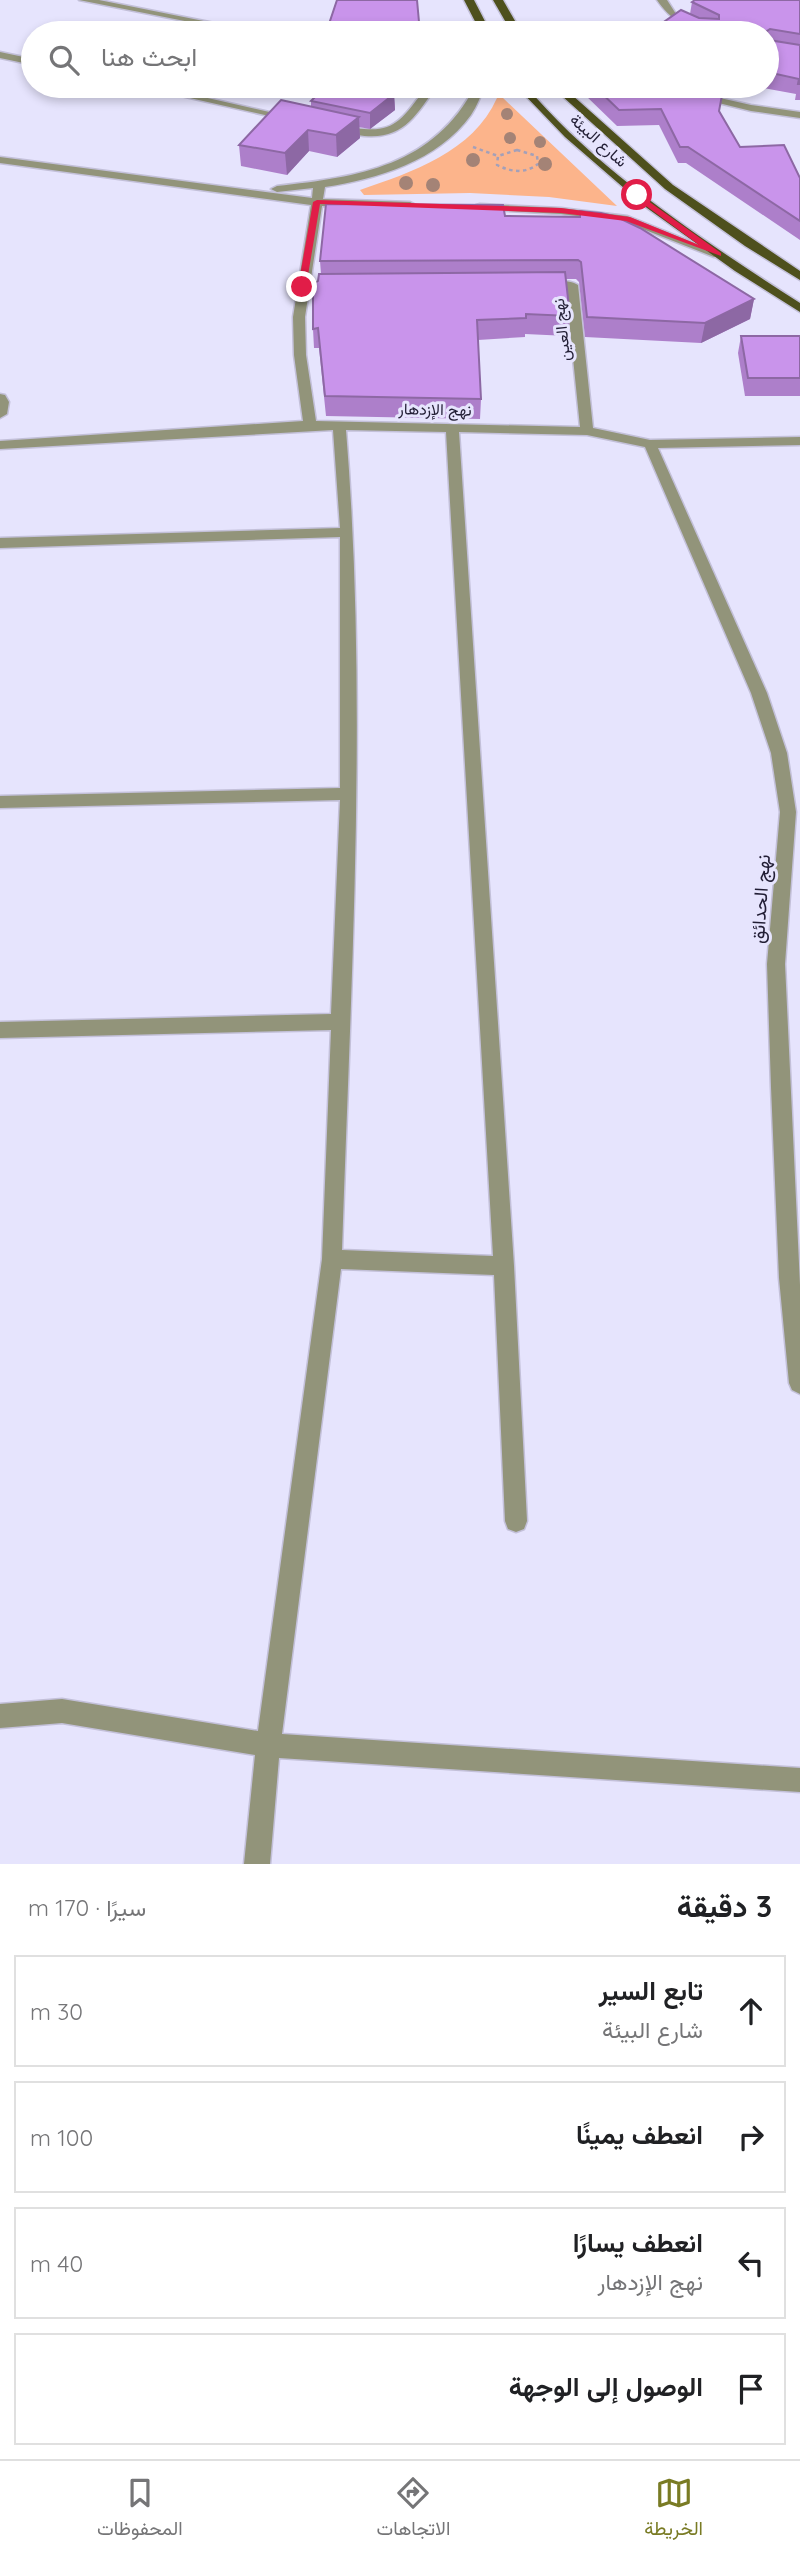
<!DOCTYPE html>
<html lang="ar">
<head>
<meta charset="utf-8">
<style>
  body { margin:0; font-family:Quicksand,Vazirmatn,sans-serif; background:#f2f2f2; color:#202124; direction:rtl }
  .stop { position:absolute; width:21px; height:21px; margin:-16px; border:5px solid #e11d48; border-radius:50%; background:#fff }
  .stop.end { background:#e11d48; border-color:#fff; box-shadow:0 2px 7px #0008 }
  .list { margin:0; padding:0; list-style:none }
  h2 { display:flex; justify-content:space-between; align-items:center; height:91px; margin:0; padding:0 28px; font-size:30px }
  h2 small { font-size:23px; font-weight:400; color:#757577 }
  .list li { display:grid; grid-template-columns:46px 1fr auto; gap:21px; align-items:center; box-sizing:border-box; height:112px; margin:0 14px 14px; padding:0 14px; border:2px solid #e0e0e0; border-radius:0px }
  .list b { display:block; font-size:26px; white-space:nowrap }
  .list p { margin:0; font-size:23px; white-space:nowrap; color:#757577 }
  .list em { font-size:23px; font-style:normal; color:#757577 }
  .icon { flex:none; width:38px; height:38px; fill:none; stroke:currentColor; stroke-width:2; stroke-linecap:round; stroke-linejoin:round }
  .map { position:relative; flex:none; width:800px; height:1864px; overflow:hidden; direction:ltr }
  .search { position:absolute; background:#fff; box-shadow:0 4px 10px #0003; left:21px; right:21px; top:21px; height:77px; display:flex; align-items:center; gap:18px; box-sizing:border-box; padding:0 24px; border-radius:38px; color:#757577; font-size:26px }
  .sheet { height:595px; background:#fff }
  nav { display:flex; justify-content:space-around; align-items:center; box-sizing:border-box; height:98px; border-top:2px solid #e0e0e0; background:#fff; font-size:19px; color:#757577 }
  nav a { display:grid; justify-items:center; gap:4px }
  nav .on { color:#797b24 }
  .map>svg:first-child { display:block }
  .green { fill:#fcb48b }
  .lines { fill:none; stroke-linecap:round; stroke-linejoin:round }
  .minor-casing { stroke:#c3c0d9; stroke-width:3 }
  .major-casing { stroke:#c3c0d9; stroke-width:3 }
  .path { stroke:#a3a0b9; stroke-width:2.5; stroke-dasharray:3.5 3.5; stroke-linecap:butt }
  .minor { fill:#92947a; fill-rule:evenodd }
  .major { fill:#4e501d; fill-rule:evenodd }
  .tree { fill:#a48376 }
  .wall { fill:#ad7fca }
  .shaded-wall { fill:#8d68a4 }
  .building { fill:#c994eb; stroke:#8d68a4; stroke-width:2 }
  .route { fill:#e11d48 }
  .labels { text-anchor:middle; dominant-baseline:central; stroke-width:6; stroke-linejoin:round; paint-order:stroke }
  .far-street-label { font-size:16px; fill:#221e35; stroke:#e6e4fd }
  .street-label { font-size:19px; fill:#221e35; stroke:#e6e4fd }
</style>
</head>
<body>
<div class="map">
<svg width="800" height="1864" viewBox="0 0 800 1864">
  <rect width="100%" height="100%" fill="#e6e4fd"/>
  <path class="green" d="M497 98H503L617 206 549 197 470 193 364 195 360 190C412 172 473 152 497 98Z"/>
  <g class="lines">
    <g class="minor-casing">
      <g id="minor">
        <polygon points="79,0 99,0 264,33 245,33"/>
        <path d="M657 0H667L676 14 715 33C690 34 670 19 657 0Z"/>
        <polygon points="0,52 33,59 33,65 0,58"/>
        <polygon points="137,86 155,86 296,118 291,121"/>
        <path d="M427 86H437C414 118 402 142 357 135 348 134 338 133 331 128L336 125C391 135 395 130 427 86Z"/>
        <path d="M475 86H485C481 95 477 106 471 115 438 161 378 179 325 187L323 199 410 202 416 205 410 208 322 206 305 317 306 355 316 421 580 427 566 289H544L538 285C547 279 569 279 578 285L593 428 650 440 800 437V445L658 448 767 693 787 753 796 812 785 964 800 1285V1394L792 1390 789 1383 779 1278 771 1087 767 964 780 812 771 753 751 693 645 447 587 435 459 432 514 1266 527 1521 524 1529 516 1532 508 1529 505 1521 494 1275 341 1269 282 1734 800 1768V1792L279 1758 270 1864H244L255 1755 62 1723 0 1728V1704L62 1699 258 1731 322 1259 331 1030 0 1038V1022L331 1014 340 800 0 808V796L340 788V537L0 548V538L340 528 333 430 0 449V441L303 421 294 355 293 317 311 205 0 163V157L312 198 313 188 277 192 271 189 277 186C359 177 434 166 475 86ZM346 430 446 432 493 1256 342 1250C351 977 368 702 346 430Z"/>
        <polygon points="650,86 667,86 751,105 800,112 800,118 751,111"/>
        <polygon points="480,204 561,208 627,216 724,255 714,257 625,222 561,214 476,209 476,205"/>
        <polygon points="0,394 5,395 9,402 7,414 0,418"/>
      </g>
    </g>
    <g class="major-casing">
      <g id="major">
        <polygon points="464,0 474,0 491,33 481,33"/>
        <polygon points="493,0 503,0 522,33 512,33"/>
        <path d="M516 86H526C596 170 708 244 800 303V312L735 271 647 208 565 137Z"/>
        <polygon points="551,86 562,86 673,185 800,271 800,280 745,246 665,189"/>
      </g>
    </g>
    <g class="path">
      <polyline points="473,147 498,156"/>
      <path d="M517 150 537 156 538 164C525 174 511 172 497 165L498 156Z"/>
    </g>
    <use href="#minor" class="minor"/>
    <use href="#major" class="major"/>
  </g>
  <g class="tree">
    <circle cx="507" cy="114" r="6"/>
    <circle cx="510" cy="138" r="6"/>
    <circle cx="540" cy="142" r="6"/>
    <circle cx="473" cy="160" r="7"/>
    <circle cx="545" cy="164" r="7"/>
    <circle cx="406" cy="183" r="7"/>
    <circle cx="433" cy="185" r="7"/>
  </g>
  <g class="wall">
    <polygon points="800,0 800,100 795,100 796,94 752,86 767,86 767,33 648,33 690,14 692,2"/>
    <polygon points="417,5 420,33 328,33 327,30"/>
    <polygon points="326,86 396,86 386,92 394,94 395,110 370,129 359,127 360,138 337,157 309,151 287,175 241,166 239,145 311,106 311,101"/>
    <polygon points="585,86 724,86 719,112 740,147 800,178 800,240 686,163 678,163 659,125 617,126 584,94"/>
    <polygon points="505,216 579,217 754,299 750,319 701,343 585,337 579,282 576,279 566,279 570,316 568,336 525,334 525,337 478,340 481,399 480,419 326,416 319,348 314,348 313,329 318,281 321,274 320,261"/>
    <polygon points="741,336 800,336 800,396 745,396 738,353"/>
  </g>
  <g class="shaded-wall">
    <polygon points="370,86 396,86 367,103 366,88"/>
    <polygon points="394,94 395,110 370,129 370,113"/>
    <polygon points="359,117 360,138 337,157 336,135"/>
    <polygon points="308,130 309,151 287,175 285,153"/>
    <polygon points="754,299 750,319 701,343 705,323"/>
  </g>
  <g class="building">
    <polygon points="337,0 417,0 420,33 348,33 327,30"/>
    <polygon points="695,0 800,0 800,34 770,29 767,31 769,40 800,45 800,84 798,84 799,79 767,72 767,33 648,33 681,10 699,18 719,19 719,15 692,2"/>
    <polygon points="326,86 370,86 366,88 394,94 370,113 311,101"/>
    <polygon points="594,86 705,86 723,90 719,111 740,147 784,145 800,178 800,221 688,147 680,147 661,109 619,110"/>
    <polygon points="281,100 359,117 336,135 308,130 285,153 239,145"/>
    <polygon points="326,204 503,205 505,216 580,217 580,211 601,213 617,217 640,228 754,299 705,323 587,317 581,262 578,260 320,261"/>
    <polygon points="565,272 570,316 526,314 526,318 477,320 481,399 325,396 318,328 313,329 313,284 318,281 319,274"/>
    <polygon points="741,336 800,336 800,378 748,378"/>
  </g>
  <polygon class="route" points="637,193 721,253 721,256 626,221 561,213 320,204 306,287 302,289 298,287 313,202 317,200 561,208 630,217 699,245 634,197"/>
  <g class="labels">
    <g class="far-street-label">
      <text transform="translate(599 140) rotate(42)">شارع البيئة</text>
      <text transform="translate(561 330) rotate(-96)">نهج العين</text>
      <text transform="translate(435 409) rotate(1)">نهج الإزدهار</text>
    </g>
    <g class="street-label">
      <text transform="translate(760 899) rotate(-86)">نهج الحدائق</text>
    </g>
  </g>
</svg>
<div class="stop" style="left:637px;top:195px"></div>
<div class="stop end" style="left:302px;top:287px"></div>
<div class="search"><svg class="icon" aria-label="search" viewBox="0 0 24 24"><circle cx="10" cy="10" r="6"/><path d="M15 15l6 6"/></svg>ابحث هنا</div>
</div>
<section class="sheet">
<h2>3 دقيقة<small>سيرًا · 170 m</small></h2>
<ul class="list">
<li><svg class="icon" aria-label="ahead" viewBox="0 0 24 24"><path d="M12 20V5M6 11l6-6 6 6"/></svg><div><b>تابع السير</b><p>شارع البيئة</p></div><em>30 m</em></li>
<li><svg class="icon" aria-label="right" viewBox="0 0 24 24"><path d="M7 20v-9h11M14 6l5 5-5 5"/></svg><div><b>انعطف يمينًا</b></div><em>100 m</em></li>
<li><svg class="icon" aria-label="left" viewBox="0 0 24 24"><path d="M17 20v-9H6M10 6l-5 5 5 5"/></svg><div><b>انعطف يسارًا</b><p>نهج الإزدهار</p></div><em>40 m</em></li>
<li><svg class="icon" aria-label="arrive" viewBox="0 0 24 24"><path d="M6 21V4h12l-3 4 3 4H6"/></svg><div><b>الوصول إلى الوجهة</b></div></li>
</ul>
</section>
<nav>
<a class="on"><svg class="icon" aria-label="map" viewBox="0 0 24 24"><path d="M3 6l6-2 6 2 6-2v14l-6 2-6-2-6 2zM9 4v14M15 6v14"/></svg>الخريطة</a>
<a><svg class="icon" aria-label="directions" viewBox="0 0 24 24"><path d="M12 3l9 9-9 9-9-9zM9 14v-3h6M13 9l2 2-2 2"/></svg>الاتجاهات</a>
<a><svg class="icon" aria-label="saved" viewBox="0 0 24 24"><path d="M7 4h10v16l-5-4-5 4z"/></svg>المحفوظات</a>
</nav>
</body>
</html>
